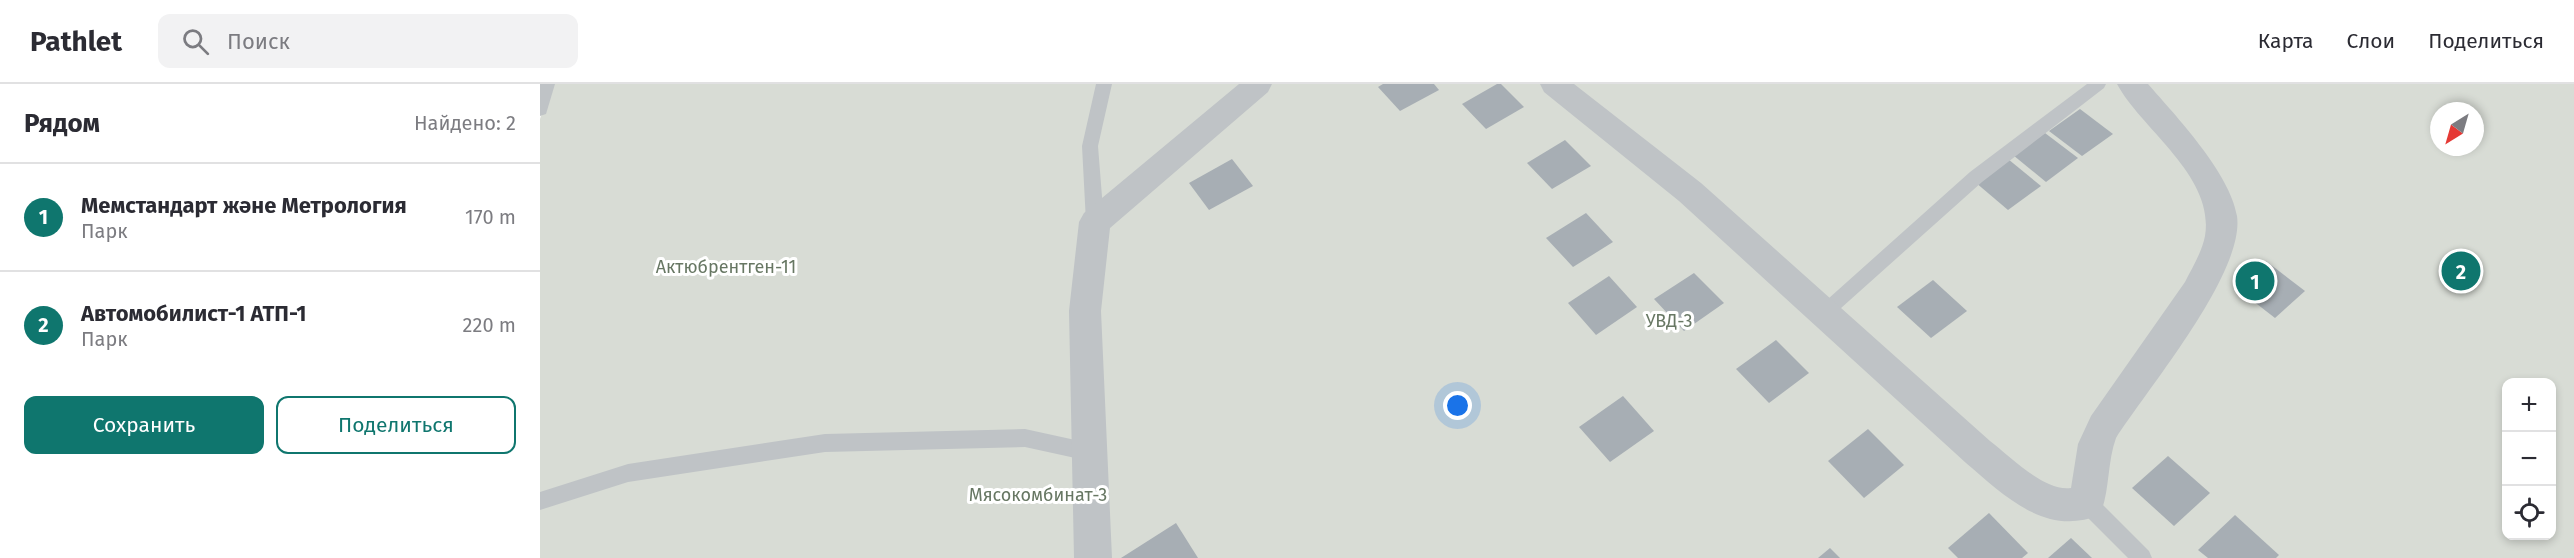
<!DOCTYPE html>
<html lang="ru">
<head>
<meta charset="utf-8">
<style>
  body { margin:0; font-family:"Fira Sans",sans-serif; background:#f2f2f3; color:#2b2b33 }
  .controls { position:absolute; right:18px; bottom:18px; display:grid; overflow:hidden; border-radius:12px; box-shadow:0 3px 9px #0003 }
  .controls button { width:54px; height:54px; display:grid; place-items:center; padding:0; border:0; border-bottom:2px solid #e1e1e2; background:#fff; color:#2b2b33; font:30px sans-serif }
  .compass { position:absolute; left:1890px; top:18px; width:54px; height:54px; border-radius:50%; background:#fff; box-shadow:0 3px 9px #0003; rotate:217deg }
  .you { position:absolute; left:918px; top:322px; width:21px; height:21px; margin:-15px; border:4px solid #fff; border-radius:50%; background:#1a73e8; box-shadow:0 0 0 9px #1a73e833 }
  .badge { display:grid; place-items:center; width:39px; height:39px; border-radius:50%; background:#0f766e; color:#fff; font-size:20px; font-weight:700 }
  .pin { position:absolute; translate:-50% -50%; border:3px solid #fff; box-shadow:0 2px 6px #0006 }
  .list { margin:0; padding:0; list-style:none }
  h2 { display:flex; justify-content:space-between; align-items:center; height:78px; margin:0; padding:0 24px; font-size:26px }
  h2 small { font-size:20px; font-weight:400; color:#7c7c81 }
  .list li { display:grid; grid-template-columns:39px 1fr auto; gap:18px; align-items:center; box-sizing:border-box; height:108px; padding:0 24px; border-top:2px solid #e1e1e2 }
  .list b { display:block; font-size:22px; white-space:nowrap }
  .list p { margin:0; font-size:20px; white-space:nowrap; color:#7c7c81 }
  .list em { font-size:20px; font-style:normal; color:#7c7c81 }
  .actions { display:flex; gap:12px; padding:18px 24px }
  .actions a { flex:1; padding:14px 0; border:2px solid #0f766e; border-radius:12px; text-align:center; font-size:21px; color:#0f766e }
  .actions .main { background:#0f766e; color:#fff }
  .icon { flex:none; width:33px; height:33px; fill:none; stroke:currentColor; stroke-width:2; stroke-linecap:round; stroke-linejoin:round }
  .map { position:relative; flex:none; width:2034px; height:474px; overflow:hidden }
  header { display:flex; align-items:center; gap:36px; box-sizing:border-box; height:84px; padding:0 30px; background:#fff; border-bottom:2px solid #e1e1e2 }
  header strong { font-size:28px }
  nav { display:flex; gap:33px; margin-inline-start:auto; font-size:21px }
  .search { width:420px; height:54px; background:#f2f2f3; display:flex; align-items:center; gap:15px; box-sizing:border-box; padding:0 21px; border-radius:12px; color:#7c7c81; font-size:22px }
  main { display:flex }
  aside { flex:1; background:#fff }
  .map>svg:first-child { display:block }
  .green { fill:#d8dcd5; fill-rule:evenodd }
  .building { fill:#a7aeb4 }
  .lines { fill:none; stroke-linecap:round; stroke-linejoin:round }
  .lane { fill:#bfc3c6; fill-rule:evenodd }
  .street { fill:#bfc3c6; fill-rule:evenodd }
  .labels { text-anchor:middle; dominant-baseline:central; stroke-width:6; stroke-linejoin:round; paint-order:stroke }
  .park-label { font-size:18px; fill:#677763; stroke:#fff }
</style>
</head>
<body>
<header>
<strong>Pathlet</strong>
<div class="search"><svg class="icon" aria-label="search" viewBox="0 0 24 24"><circle cx="10" cy="10" r="6"/><path d="M15 15l6 6"/></svg>Поиск</div>
<nav><a>Карта</a><a>Слои</a><a>Поделиться</a></nav>
</header>
<main>
<aside>
<h2>Рядом<small>Найдено: 2</small></h2>
<ul class="list">
<li><span class="badge">1</span><div><b>Мемстандарт және Метрология</b><p>Парк</p></div><em>170 m</em></li>
<li><span class="badge">2</span><div><b>Автомобилист-1 АТП-1</b><p>Парк</p></div><em>220 m</em></li>
</ul>
<div class="actions"><a class="main">Сохранить</a><a>Поделиться</a></div>
</aside>
<div class="map">
<svg width="2034" height="474" viewBox="0 0 2034 474">
  <rect width="100%" height="100%" fill="#f8f8f5"/>
  <path class="green" d="M13 0H2034V474H0V35ZM1899 27H1935V63H1899ZM1966 298H2012V452H1966Z"/>
  <g class="building">
    <polygon points="843,0 894,0 899,6 860,27 838,3"/>
    <polygon points="957,0 961,0 984,23 946,45 922,20"/>
    <polygon points="1540,25 1573,50 1542,72 1509,47"/>
    <polygon points="1505,49 1538,74 1506,98 1473,71"/>
    <polygon points="1025,56 1051,82 1012,105 987,79"/>
    <polygon points="692,75 713,102 669,126 649,99"/>
    <polygon points="1468,75 1501,102 1468,126 1435,98"/>
    <polygon points="1046,129 1073,158 1033,183 1006,154"/>
    <polygon points="1726,177 1765,207 1735,234 1695,203"/>
    <polygon points="1154,189 1184,219 1144,247 1114,215"/>
    <polygon points="1069,192 1097,223 1056,251 1028,219"/>
    <polygon points="1393,196 1427,227 1391,254 1357,223"/>
    <polygon points="1236,256 1269,289 1229,319 1196,285"/>
    <polygon points="1083,312 1114,347 1070,378 1039,343"/>
    <polygon points="1328,345 1364,381 1324,414 1288,377"/>
    <polygon points="1628,372 1670,409 1634,442 1592,404"/>
    <polygon points="1449,429 1488,469 1482,474 1418,474 1408,464"/>
    <polygon points="1695,431 1739,471 1736,474 1668,474 1658,466"/>
    <polygon points="636,439 658,474 581,474"/>
    <polygon points="1531,454 1552,474 1508,474"/>
    <polygon points="1290,464 1300,474 1278,474"/>
  </g>
  <g class="lines">
    <g class="lane">
      <polygon points="0,0 15,0 6,30 0,32"/>
      <polygon points="556,0 572,0 558,62 564,138 561,143 555,145 549,143 546,138 542,62"/>
      <polygon points="1547,0 1566,0 1564,4 1442,98 1291,233 1285,236 1279,233 1276,228 1279,223 1430,88"/>
      <polygon points="485,345 549,359 556,362 559,368 556,374 549,377 485,363 285,368 88,398 0,426 0,408 88,380 285,350"/>
      <polygon points="1547,410 1554,412 1609,467 1612,474 1588,474 1540,426 1537,419 1540,412"/>
    </g>
    <g class="street">
      <polygon points="699,0 732,0 728,8 570,144 561,227 572,474 534,474 529,227 539,138 544,129"/>
      <path d="M1000 0H1034L1161 99 1450 357C1470 372 1504 408 1531 404L1538 360 1551 332 1645 198C1652 184 1662 168 1665 152 1675 92 1602 46 1577 0H1608C1636 32 1690 89 1697 132 1705 189 1608 304 1576 354 1567 379 1570 407 1560 431 1505 453 1465 412 1426 379L1139 117 1004 8Z"/>
    </g>
  </g>
  <g class="labels">
    <g class="park-label">
      <text x="186" y="183">Актюбрентген-11</text>
      <text x="1129" y="237">УВД-3</text>
      <text x="498" y="411">Мясокомбинат-3</text>
    </g>
  </g>
</svg>
<div class="controls">
<button>+</button>
<button>−</button>
<button><svg class="icon" aria-label="locate" viewBox="0 0 24 24"><circle cx="12" cy="12" r="6"/><path d="M12 2v4M12 18v4M2 12h4M18 12h4"/></svg></button>
</div>
<svg class="compass" viewBox="-18 -18 36 36"><path d="M0-13l5 13h-10z" fill="#e53935"/><path d="M0 13l5-13h-10z" fill="#7c7c81"/></svg>
<div class="you"></div>
<div class="pin badge" style="left:1715px;top:197px">1</div>
<div class="pin badge" style="left:1921px;top:187px">2</div>
</div>
</main>
</body>
</html>
